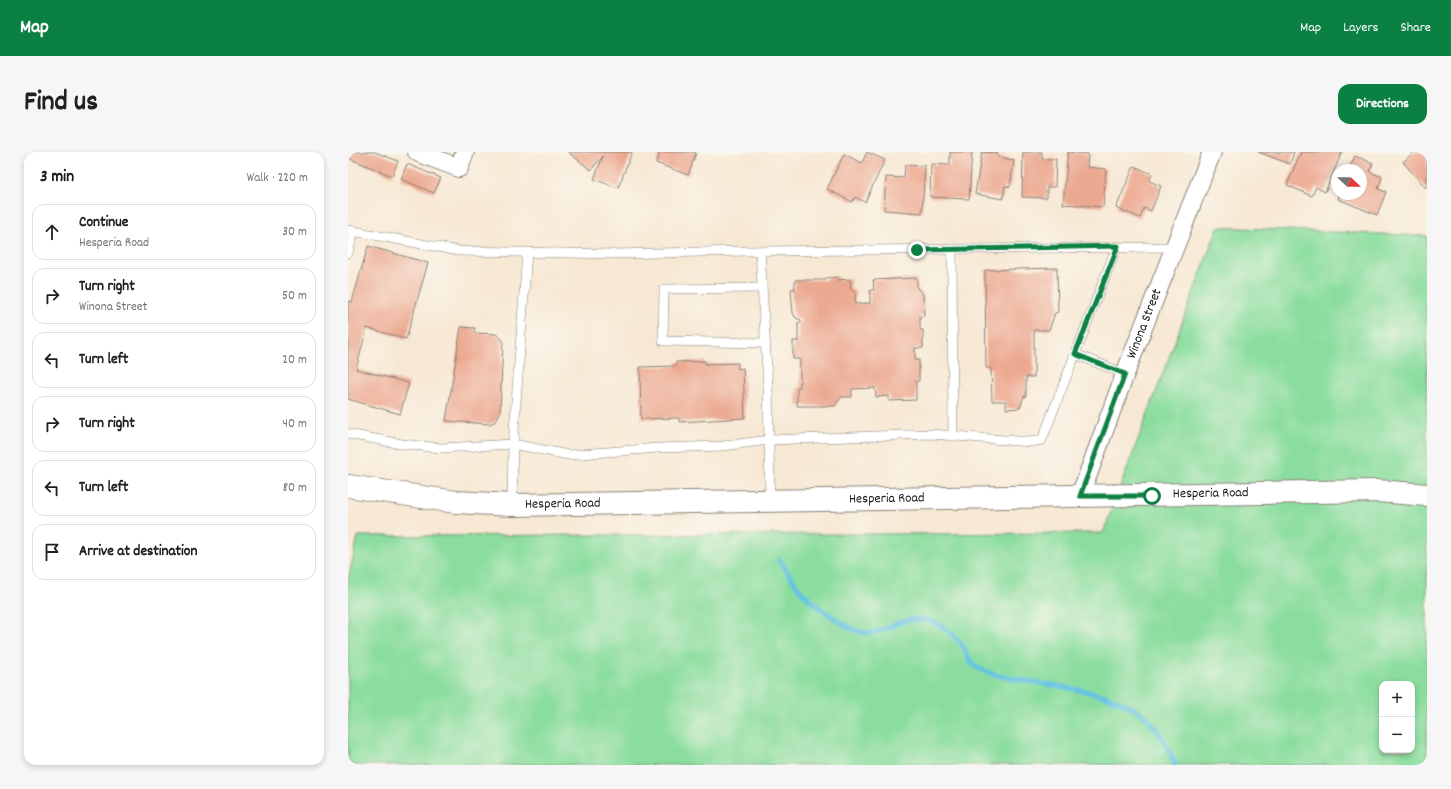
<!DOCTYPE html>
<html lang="en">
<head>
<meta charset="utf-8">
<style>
  body { margin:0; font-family:Dekko,sans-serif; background:#f6f6f6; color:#202124 }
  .controls { position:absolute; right:12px; bottom:12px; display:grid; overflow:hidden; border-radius:8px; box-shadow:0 2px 6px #0003 }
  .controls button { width:36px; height:36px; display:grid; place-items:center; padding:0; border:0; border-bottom:1px solid #e0e0e0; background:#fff; color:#202124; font:20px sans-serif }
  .compass { position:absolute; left:983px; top:12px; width:36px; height:36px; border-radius:50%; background:#fff; box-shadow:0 2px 6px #0003; rotate:112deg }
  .stop { position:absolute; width:12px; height:12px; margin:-9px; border:3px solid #0b8043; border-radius:50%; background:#fff }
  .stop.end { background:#0b8043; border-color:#fff; box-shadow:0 1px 4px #0008 }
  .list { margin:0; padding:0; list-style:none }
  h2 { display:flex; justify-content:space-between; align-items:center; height:52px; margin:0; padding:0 16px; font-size:17px }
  h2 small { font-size:13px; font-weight:400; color:#757577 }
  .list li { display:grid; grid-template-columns:26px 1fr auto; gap:12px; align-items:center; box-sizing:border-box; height:56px; margin:0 8px 8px; padding:0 8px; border:1px solid #e0e0e0; border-radius:12px }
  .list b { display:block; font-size:15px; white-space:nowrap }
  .list p { margin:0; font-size:13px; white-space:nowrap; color:#757577 }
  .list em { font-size:13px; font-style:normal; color:#757577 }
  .icon { flex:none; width:22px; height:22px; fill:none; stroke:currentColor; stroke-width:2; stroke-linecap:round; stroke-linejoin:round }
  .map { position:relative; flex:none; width:1079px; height:613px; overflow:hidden; border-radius:12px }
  header { display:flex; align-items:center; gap:24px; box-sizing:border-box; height:56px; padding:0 20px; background:#0b8043; color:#fff }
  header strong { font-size:19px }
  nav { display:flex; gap:22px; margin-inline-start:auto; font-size:14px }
  .intro { display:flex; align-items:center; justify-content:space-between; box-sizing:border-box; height:96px; padding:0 24px }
  h1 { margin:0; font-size:28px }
  .button { padding:10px 18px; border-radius:12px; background:#0b8043; color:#fff; font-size:14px; font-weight:700 }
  main { display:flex; gap:24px; padding:0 24px }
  aside { flex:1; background:#fff; border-radius:12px; box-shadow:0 2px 6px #0003 }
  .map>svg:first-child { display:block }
  .green { fill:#8add9e; stroke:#537c5d; fill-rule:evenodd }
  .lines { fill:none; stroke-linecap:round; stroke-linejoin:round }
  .stream { stroke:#65c3e3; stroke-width:5 }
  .building { fill:#eca991 }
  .lane-casing { stroke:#8a8278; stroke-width:10 }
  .street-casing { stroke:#8a8278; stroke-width:20 }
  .primary-casing { stroke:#8a8278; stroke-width:24 }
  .lane { stroke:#fff; stroke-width:9 }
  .street { stroke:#fff; stroke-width:18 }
  .primary { stroke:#fff; stroke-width:22 }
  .route { stroke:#0b8043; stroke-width:5 }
  .labels { text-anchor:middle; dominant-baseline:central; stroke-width:4; stroke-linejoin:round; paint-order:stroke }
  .street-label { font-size:14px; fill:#1c1c1c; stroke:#fbf7ec }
</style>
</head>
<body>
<header>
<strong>Map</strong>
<nav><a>Map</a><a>Layers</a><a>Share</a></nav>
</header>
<div class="intro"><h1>Find us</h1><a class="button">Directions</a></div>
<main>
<aside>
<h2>3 min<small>Walk · 220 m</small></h2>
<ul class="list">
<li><svg class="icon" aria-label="ahead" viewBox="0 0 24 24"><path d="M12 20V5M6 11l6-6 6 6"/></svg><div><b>Continue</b><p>Hesperia Road</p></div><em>30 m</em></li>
<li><svg class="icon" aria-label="right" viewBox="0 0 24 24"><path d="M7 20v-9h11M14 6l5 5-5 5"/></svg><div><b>Turn right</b><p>Winona Street</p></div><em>50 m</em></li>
<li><svg class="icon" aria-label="left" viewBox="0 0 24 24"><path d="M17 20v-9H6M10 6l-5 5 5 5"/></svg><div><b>Turn left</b></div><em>20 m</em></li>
<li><svg class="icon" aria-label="right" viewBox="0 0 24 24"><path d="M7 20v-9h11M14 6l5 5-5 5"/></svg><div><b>Turn right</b></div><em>40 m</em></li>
<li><svg class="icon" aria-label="left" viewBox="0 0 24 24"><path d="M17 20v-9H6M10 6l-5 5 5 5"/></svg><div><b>Turn left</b></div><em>80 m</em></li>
<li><svg class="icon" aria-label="arrive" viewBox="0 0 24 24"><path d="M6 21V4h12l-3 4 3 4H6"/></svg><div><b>Arrive at destination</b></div></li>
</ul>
</aside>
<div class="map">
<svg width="1079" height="613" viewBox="0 0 1079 613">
  <rect width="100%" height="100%" fill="#fbf7ec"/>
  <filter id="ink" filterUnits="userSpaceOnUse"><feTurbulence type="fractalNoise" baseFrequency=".025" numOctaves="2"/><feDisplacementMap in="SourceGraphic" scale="8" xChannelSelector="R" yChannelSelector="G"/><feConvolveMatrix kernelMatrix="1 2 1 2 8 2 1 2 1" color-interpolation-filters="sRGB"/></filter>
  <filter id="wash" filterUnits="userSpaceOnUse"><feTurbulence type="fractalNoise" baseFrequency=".012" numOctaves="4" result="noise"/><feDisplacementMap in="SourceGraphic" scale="16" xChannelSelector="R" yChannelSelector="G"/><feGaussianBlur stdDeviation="0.9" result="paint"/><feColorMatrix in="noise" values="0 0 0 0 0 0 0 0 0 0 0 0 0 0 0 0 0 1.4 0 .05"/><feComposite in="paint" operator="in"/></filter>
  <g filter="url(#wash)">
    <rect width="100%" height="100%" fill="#f7e8d4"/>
    <path class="green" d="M870 75 1079 84V613H0V428L10 384 755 381ZM1034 532H1064V598H1034Z"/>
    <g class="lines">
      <path class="stream" d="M431 408C439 418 445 430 454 440 466 452 503 482 520 481 542 480 553 463 578 468 592 470 609 485 616 496 619 502 622 511 627 514 641 523 658 525 673 528 711 535 774 540 801 568 813 581 821 597 827 613"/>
    </g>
    <g id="blocks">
      <g class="building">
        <polygon points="0,0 27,0 50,9 44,24 0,6"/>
        <polygon points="220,0 284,0 270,36 246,27 255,4 243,18"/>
        <polygon points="312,0 345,0 348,1 340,23 308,11"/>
        <polygon points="519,0 537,8 517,50 507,45 504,50 479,37 496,2 514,11"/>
        <polygon points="602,0 624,0 621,47 582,45 583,12 602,13"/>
        <polygon points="634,0 650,1 650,5 666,8 662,35 657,34 655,47 627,42"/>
        <polygon points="675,0 694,0 694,7 708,7 707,35 699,35 699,46 674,45"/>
        <polygon points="720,0 740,2 739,15 758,17 755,55 715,52"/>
        <polygon points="910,0 946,0 942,12"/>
        <polygon points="953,0 967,0 971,2 972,0 994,0 977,40 968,35 964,44 939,33"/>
        <polygon points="1066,0 1074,0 1079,5 1079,37 1055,10"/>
        <polygon points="1007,4 1025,11 1022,20 1034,25 1030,37 1038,40 1029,63 990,47 992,42 1013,42 1013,18 1001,18"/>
        <polygon points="59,12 93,26 86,41 53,27"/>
        <polygon points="557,13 577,14 574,61 536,58 538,25 556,26"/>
        <polygon points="786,14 804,22 801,29 813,34 803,59 796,56 792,66 768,56"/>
        <polygon points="20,94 80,111 58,187 19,176 8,217 61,231 52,262 0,247 0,149 4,150"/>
        <polygon points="709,116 710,160 707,161 701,178 686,178 686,225 678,225 678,245 676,244 672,256 658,257 658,249 644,249 643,216 638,216 637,118"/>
        <polygon points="490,125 490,128 502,127 503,138 507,138 507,152 522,151 522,138 526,138 525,128 569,126 569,136 575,142 576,164 572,164 572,178 575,178 575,196 567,196 567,208 571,208 571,229 568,229 568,248 541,249 541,244 528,245 527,236 504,237 504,245 493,245 487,254 449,254 449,236 452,235 452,207 445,207 445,189 450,189 450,171 453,171 453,168 448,166 445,161 443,137 447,137 447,128 478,128 478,126"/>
        <polygon points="113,175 127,176 126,181 148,182 155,188 152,260 148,269 142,272 98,269"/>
        <polygon points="357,209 357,212 390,211 390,217 395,216 397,266 331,270 331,266 293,267 292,215 328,214 328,210"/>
      </g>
    </g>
  </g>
  <g filter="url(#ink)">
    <use href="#blocks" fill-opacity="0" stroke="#8a8278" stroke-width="1"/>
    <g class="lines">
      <g class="lane-casing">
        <g id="lane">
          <polyline points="0,78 111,99 265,102 399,99 827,95"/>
          <polyline points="604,97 605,284"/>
          <polyline points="412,99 420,235 422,349"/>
          <polyline points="179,100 165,292 220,303 310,296 375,294 421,288 583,282 682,290 694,288 769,94"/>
          <polyline points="0,101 6,79"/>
          <polyline points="414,136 316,137 315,189 417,191"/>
          <polyline points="727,202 777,222"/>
          <polyline points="0,282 54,292 93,296 165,292 164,353"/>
        </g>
      </g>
      <g class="street-casing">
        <g id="street">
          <polyline points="69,0 111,16 117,0"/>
          <path id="s1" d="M732 344 777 222 864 0"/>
        </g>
      </g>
      <g class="primary-casing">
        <g id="primary">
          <path id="s2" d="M0 334 108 350 164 353 1030 339 1079 343"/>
        </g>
      </g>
      <use href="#lane" class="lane"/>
      <use href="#street" class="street"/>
      <use href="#primary" class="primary"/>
    </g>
  </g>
  <g class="lines" filter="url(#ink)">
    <polyline class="route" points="569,98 770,94 727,202 777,222 732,344 804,344"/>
  </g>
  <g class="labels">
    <g class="street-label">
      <text stroke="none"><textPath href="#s1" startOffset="184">Winona Street</textPath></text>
      <text stroke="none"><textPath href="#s2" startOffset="864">Hesperia Road</textPath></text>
      <text stroke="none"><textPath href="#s2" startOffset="540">Hesperia Road</textPath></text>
      <text stroke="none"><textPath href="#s2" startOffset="216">Hesperia Road</textPath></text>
    </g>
  </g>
</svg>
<div class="controls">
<button>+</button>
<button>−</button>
</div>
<svg class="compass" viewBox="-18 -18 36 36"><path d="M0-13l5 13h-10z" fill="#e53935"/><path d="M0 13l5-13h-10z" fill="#757577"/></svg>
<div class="stop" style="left:804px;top:344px"></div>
<div class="stop end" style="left:569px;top:98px"></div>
</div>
</main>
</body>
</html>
